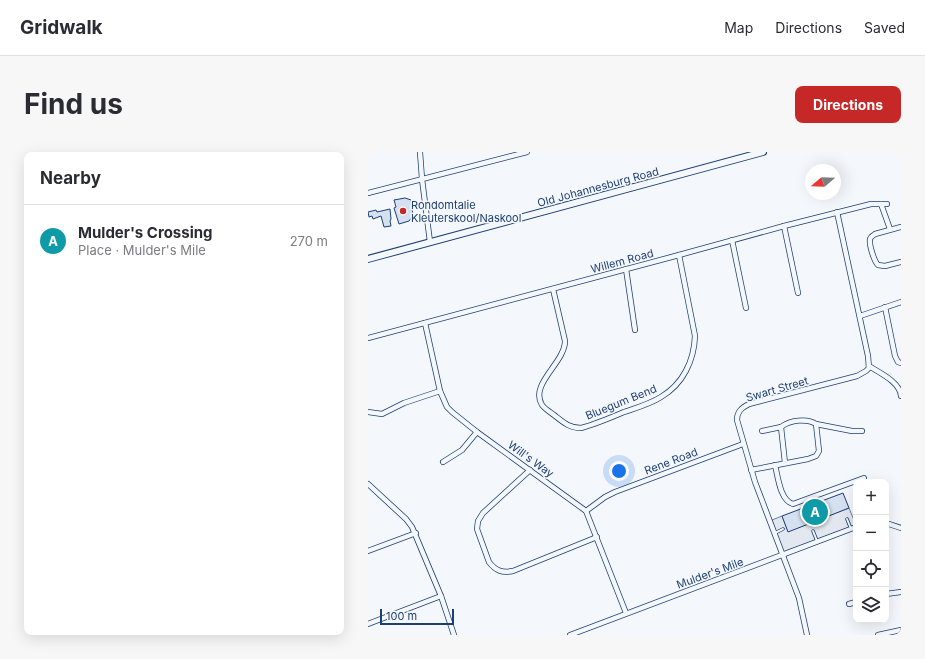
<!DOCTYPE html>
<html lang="en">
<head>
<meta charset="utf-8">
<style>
  body { margin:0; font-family:Inter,sans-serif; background:#f7f7f7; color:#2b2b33 }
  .controls { position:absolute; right:12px; bottom:12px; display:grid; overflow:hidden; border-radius:8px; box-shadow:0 4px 16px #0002 }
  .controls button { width:36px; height:36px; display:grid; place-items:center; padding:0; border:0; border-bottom:1px solid #e1e1e2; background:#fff; color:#2b2b33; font:20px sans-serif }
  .compass { position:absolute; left:437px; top:12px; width:36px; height:36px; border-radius:50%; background:#fff; box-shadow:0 4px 16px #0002; rotate:251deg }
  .scale { position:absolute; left:12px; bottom:10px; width:74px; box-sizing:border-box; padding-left:4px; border:2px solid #1d3f73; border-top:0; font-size:11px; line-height:14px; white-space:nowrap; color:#1d3f73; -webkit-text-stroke:3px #f4f7fb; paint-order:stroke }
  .you { position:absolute; left:251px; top:319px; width:14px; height:14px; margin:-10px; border:3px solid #fff; border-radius:50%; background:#1a73e8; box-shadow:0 0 0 6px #1a73e833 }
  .badge { display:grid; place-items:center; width:26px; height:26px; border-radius:50%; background:#c62828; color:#fff; font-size:13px; font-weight:700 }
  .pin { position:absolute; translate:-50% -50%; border:2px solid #fff; box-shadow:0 1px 4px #0006 }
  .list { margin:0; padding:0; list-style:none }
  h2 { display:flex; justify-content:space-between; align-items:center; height:52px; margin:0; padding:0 16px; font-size:17px }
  h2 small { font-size:13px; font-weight:400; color:#7c7c81 }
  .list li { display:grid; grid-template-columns:26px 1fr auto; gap:12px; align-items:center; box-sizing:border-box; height:72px; padding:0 16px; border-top:1px solid #e1e1e2 }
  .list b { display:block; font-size:15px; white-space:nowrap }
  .list p { margin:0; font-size:13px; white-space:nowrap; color:#7c7c81 }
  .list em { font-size:13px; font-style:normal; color:#7c7c81 }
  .icon { flex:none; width:22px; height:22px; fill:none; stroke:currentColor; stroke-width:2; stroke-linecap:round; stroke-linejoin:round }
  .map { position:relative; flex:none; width:533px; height:483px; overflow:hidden; border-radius:8px }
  header { display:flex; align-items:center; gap:24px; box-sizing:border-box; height:56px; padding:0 20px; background:#fff; border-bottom:1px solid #e1e1e2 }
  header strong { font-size:19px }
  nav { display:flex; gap:22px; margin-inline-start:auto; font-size:14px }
  .intro { display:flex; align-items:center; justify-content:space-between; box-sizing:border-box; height:96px; padding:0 24px }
  h1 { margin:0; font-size:28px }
  .button { padding:10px 18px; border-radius:8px; background:#c62828; color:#fff; font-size:14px; font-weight:700 }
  main { display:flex; gap:24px; padding:0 24px }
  aside { flex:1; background:#fff; border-radius:8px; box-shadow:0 4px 16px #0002 }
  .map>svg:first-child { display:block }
  .parking { fill:#e3e8f0; stroke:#687fa3 }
  .building { fill:#d5e0f0; stroke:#1d3f73 }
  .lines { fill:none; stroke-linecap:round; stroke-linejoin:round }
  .lane-casing { stroke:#1d3f73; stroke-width:3.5 }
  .street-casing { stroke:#1d3f73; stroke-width:6 }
  .secondary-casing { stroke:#1d3f73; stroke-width:8 }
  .lane { stroke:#f4f7fb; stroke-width:2 }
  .street { stroke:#f4f7fb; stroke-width:4.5 }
  .secondary { stroke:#f4f7fb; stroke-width:6 }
  .poi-dot { fill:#c62828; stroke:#f4f7fb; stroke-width:1.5 }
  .labels { text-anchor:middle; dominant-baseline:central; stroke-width:3; stroke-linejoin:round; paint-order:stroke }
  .street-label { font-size:11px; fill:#1d3f73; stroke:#f4f7fb }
  .poi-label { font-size:11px; fill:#1d3f73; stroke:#f4f7fb; text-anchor:start }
</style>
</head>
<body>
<header>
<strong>Gridwalk</strong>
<nav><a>Map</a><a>Directions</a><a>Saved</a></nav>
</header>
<div class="intro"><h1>Find us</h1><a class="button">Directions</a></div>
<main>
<aside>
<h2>Nearby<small></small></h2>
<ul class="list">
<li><span class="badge" style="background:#0f9aa8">A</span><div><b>Mulder's Crossing</b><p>Place · Mulder's Mile</p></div><em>270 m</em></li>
</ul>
</aside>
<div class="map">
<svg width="533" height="483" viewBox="0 0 533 483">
  <rect width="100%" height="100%" fill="#f4f7fb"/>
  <polygon class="parking" points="481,356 488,373 415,400 404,368 414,364 420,379"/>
  <g class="building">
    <polygon points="37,46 43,48 45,64 41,69 31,72 26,56 28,55 26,48"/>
    <polygon points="22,57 23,67 22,69 23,74 16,75 13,64 5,67 4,64 1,65 0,60 8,58 9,60"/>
    <polygon points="475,341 481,356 420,380 414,364"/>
  </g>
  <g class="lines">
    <g class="lane-casing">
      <g id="lane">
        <polyline points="479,367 483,377"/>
        <polyline points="445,379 449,389"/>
        <polyline points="407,381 415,377"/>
      </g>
    </g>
    <g class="street-casing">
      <g id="street">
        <polyline points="52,0 54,27 62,90"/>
        <polyline points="0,41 159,0"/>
        <polyline points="513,52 522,77"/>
        <polyline points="416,74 430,141"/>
        <path d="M533 75 507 82C505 84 503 84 502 87 501 93 506 109 510 113L517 114 533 110"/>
        <polyline points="364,88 378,156"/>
        <polyline points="258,117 267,178"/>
        <path d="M185 137 197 189C197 211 161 232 174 253 177 257 182 260 186 263 195 270 201 276 213 276 228 272 242 266 256 260 268 256 282 252 293 245 315 232 326 209 327 184L311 103"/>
        <polyline points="517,155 527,204 530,210 533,211"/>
        <polyline points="492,164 533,150"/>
        <polyline points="57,171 72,239 79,255 84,260 109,280 218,359 258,461"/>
        <polyline points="0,186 311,103 416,74 503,52 519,52"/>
        <path d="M501 214C512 221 532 230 533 244"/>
        <polyline points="0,260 14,262 36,251 72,239"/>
        <polyline points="394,279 413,275"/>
        <polyline points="75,310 94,298 109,280"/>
        <path d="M417 311 413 275C422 268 439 266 448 272L484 279H494"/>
        <path d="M407 313C410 325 412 348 425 352L496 326"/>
        <path d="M162 318 115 361 110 369 109 377 121 410C128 419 134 421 145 419L229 385"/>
        <polyline points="383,318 440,307 448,304 451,299 448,272"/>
        <polyline points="0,332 38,367 44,375 73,444 86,483"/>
        <polyline points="218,359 237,345 247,340 375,292"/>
        <polyline points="518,371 533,376"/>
        <polyline points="0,399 48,381"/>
        <polyline points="518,442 533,440"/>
        <polyline points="481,452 488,450"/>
        <polyline points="0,472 73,444"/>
        <polyline points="202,483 488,375"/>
        <path d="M439 483 431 446 387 330 369 268C369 260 373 256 381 252L489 224 498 219 501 216 500 204 469 60"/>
        <polyline points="510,483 533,478"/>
      </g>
    </g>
    <g class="secondary-casing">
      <polyline id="secondary" points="0,107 395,0"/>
    </g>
    <use href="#lane" class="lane"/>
    <use href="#street" class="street"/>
    <use href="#secondary" class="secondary"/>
  </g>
  <circle class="poi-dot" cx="35" cy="59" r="4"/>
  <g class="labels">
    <g class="street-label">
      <text transform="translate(230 35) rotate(-15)">Old Johannesburg Road</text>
      <text transform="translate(254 109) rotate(-15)">Willem Road</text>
      <text transform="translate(409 237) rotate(-16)">Swart Street</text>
      <text transform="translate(253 250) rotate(-22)">Bluegum Bend</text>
      <text transform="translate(163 307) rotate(36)">Will's Way</text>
      <text transform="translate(303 309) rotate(-21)">Rene Road</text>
      <text transform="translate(342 421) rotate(-20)">Mulder's Mile</text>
    </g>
    <g class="poi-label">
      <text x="43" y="53">Rondomtalie<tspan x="43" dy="13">Kleuterskool/Naskool</tspan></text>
    </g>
  </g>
</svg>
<div class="controls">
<button>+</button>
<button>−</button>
<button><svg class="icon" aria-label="locate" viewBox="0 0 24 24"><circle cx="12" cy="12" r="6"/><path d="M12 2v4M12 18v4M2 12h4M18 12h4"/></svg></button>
<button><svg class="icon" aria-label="layers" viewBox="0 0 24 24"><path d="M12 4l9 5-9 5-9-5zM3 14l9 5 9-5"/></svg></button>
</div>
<svg class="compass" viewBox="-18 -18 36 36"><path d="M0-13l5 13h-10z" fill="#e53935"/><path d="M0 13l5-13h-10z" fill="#7c7c81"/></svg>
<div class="scale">100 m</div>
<div class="you"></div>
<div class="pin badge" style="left:447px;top:360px;background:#0f9aa8">A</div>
</div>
</main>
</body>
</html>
